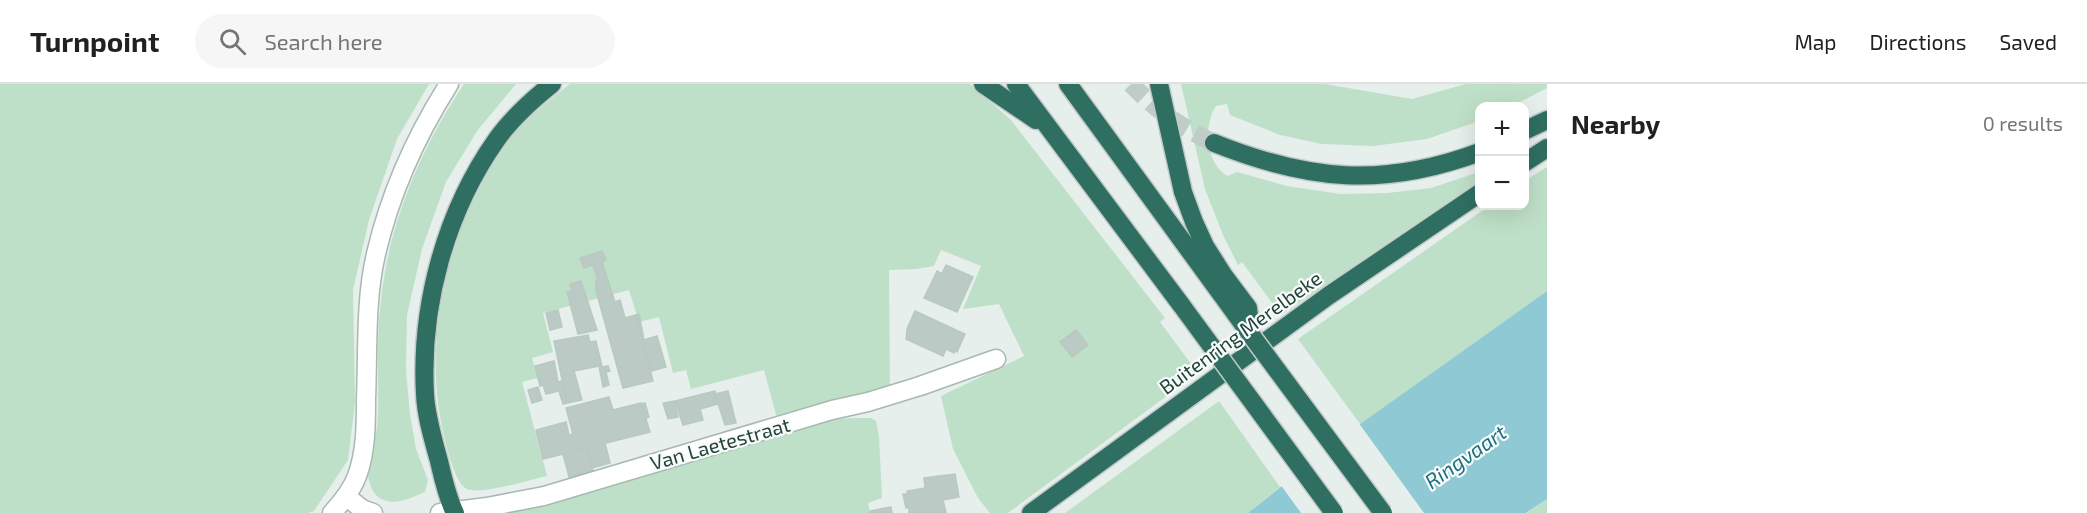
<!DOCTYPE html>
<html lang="en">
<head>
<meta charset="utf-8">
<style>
  body { margin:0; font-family:"Exo 2",sans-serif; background:#f6f6f6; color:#202124 }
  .controls { position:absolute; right:18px; top:18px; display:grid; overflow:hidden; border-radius:12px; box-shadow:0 6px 24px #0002 }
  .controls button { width:54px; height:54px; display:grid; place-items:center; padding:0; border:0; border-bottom:2px solid #e0e0e0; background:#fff; color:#202124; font:30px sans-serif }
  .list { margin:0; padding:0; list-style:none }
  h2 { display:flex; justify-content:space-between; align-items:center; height:78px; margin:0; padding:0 24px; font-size:26px }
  h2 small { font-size:20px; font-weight:400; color:#757577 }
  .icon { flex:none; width:33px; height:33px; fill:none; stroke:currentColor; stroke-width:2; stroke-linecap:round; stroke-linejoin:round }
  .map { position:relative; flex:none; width:1547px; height:429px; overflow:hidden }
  header { display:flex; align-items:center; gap:36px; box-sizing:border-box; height:84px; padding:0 30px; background:#fff; border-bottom:2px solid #e0e0e0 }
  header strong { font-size:28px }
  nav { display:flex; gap:33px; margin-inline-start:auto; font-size:21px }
  .search { width:420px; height:54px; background:#f6f6f6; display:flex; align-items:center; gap:15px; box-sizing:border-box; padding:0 21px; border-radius:33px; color:#757577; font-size:22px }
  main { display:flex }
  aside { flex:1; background:#fff }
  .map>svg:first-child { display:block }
  .green { fill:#bfe0c8 }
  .water { fill:#8ec9d4 }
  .pier { fill:#e6efeb }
  .building { fill:#bbcac4; stroke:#b8c9c2; stroke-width:1.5 }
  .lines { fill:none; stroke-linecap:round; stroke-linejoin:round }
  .highway-tunnel { stroke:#bfccc8; stroke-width:18; stroke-dasharray:18 9; stroke-linecap:butt }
  .minor-casing { stroke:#a8b8b2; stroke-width:21 }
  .highway-casing { stroke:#c2cac8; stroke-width:21 }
  .minor { stroke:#fff; stroke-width:18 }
  .highway { stroke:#2f6f62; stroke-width:18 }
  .highway-bridge-casing { stroke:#c2cac8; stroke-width:21; stroke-linecap:butt }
  .highway-bridge { stroke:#2f6f62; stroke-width:18 }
  .labels { text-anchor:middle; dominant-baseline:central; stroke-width:4.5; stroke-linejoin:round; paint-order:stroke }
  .street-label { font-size:20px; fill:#24423a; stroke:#f7fbf9 }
  .water-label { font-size:21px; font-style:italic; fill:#1c6f80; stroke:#f7fbf9 }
</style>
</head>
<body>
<header>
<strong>Turnpoint</strong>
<div class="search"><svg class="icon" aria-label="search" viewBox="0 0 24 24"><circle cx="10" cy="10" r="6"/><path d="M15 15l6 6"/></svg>Search here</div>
<nav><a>Map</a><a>Directions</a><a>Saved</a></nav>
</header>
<main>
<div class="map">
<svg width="1547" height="429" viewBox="0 0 1547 429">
  <rect width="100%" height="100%" fill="#e6efeb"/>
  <g class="green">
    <polygon points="0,0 429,0 397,55 369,136 353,206 355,318 348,376 314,427 308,429 0,429"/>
    <path d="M464 0H516L477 47 446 98 422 165 407 231 406 287 410 330 416 365 428 396 425 408C408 415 390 425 375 410 371 405 368 395 368 389 370 369 378 350 378 330 379 292 376 254 381 216 389 139 421 64 464 0Z"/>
    <path d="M570 0H970L1011 36 1165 234 1160 238 1198 289 1008 429H990L978 414 953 365 941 312 1024 272 999 220 963 225 981 182 941 166 934 182 916 185 889 186 890 304 778 338 764 286 691 305 686 286 673 289 659 233 639 238 629 206 543 229 553 268 532 274 538 294 522 298 547 392C529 396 482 411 467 405 456 401 447 365 444 352 421 256 448 143 504 63 522 37 546 19 570 0Z"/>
    <path d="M1181 0H1325L1412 15 1466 0H1547V4L1513 22H1480L1479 37 1427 55 1373 62 1322 60 1280 51 1230 31 1227 20 1216 22C1203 40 1206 82 1228 92L1237 88 1287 102 1340 110 1387 109 1431 104 1479 88V97L1281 231 1242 178 1238 181 1223 151 1205 105Z"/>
    <polygon points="1547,83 1547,207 1360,340 1298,255 1489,122 1524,122 1525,97"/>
    <polygon points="1219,317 1280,403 1248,429 1065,429"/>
    <polygon points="854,334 871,334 876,337 879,352 882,414 868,419 870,429 502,429 832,335"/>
    <polygon points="1547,415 1547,429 1527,429"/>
  </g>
  <polygon class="water" points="1547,207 1547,415 1526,429 1248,429 1360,340"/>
  <polygon class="pier" points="1358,338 1424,429 1301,429 1280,400"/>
  <g class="building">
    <polygon points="602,167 606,176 602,178 615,218 620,216 625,234 636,231 653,297 623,304 595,203 596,202 596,196 598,196 593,181 584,184 580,174"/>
    <polygon points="946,181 973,193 957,228 924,214 937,187 942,190"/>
    <polygon points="581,197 597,246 578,250 567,208 572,207 570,200"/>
    <polygon points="558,226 562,243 550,246 546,229"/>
    <polygon points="915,227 965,250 957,268 955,266 954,269 946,265 943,272 906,255 907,245"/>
    <polygon points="639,230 644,256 657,252 666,283 651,287 636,231"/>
    <polygon points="1076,246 1088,261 1072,273 1060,258"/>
    <polygon points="588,251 590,258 596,257 602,283 608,282 610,287 606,288 609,301 603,303 599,282 574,287 582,316 567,319 554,257"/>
    <polygon points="554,277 558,298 562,297 567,319 563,320 559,307 546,310 543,301 540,302 535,282"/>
    <polygon points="538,303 542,316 532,319 528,306"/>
    <polygon points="715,307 718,320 700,325 703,336 683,341 675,317"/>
    <polygon points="728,307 736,339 725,341 715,310"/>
    <polygon points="609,313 613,326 641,319 650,348 543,375 536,346 566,338 569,351 573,350 566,324"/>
    <polygon points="674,317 678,333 668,335 663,319"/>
    <polygon points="645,319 649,333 646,334 641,320"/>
    <polygon points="605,359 610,379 592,384 587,364"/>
    <polygon points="587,364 593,387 569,393 563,370"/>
    <polygon points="955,390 959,413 943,416 946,429 909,429 909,424 906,424 903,410 908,410 907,407 925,404 924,394"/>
    <polygon points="891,423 892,429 870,429 870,427"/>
  </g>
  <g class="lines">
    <path class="highway-tunnel" d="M1131 0C1157 27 1181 43 1214 59"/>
    <g class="minor-casing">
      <g id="minor">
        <polyline points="347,413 362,425 373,429"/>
        <path d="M332 429C343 417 352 406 357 392 366 368 366 340 366 315 368 267 365 217 376 170 390 110 416 52 449 0"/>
        <polyline points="440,429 487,423 544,412 832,326 868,318 920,302 996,275"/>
      </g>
    </g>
    <g class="highway-casing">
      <g id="highway">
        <polyline points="983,0 1036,36"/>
        <polyline points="1016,0 1182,222"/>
        <polyline points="1068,0 1251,251"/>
        <polyline points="1159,0 1183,108 1194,138 1205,162 1224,192 1248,224 1251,248"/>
        <polyline points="1524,47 1547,36"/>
        <path d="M1214 59C1309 97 1383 104 1480 68"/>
        <polyline points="1524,79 1547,64"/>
        <path d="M455 429C447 413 443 394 439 377 433 355 426 332 425 310 420 221 446 127 497 55 512 34 532 16 552 0"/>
        <polyline points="1031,429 1328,212 1480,109"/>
      </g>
    </g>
    <use href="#minor" class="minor"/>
    <use href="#highway" class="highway"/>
    <g class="highway-bridge-casing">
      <g id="highway-bridge">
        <polyline points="1182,222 1334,429"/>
        <polyline points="1251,251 1383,429"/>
      </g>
    </g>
    <use href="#highway-bridge" class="highway-bridge"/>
  </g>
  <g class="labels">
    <g class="street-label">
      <text transform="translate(1240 248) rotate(-36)">Buitenring Merelbeke</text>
      <text transform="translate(720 359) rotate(-16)">Van Laetestraat</text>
    </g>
    <g class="water-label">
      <text transform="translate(1465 372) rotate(-35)">Ringvaart</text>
    </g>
  </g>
</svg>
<div class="controls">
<button>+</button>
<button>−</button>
</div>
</div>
<aside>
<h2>Nearby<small>0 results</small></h2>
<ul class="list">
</ul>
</aside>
</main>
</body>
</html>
